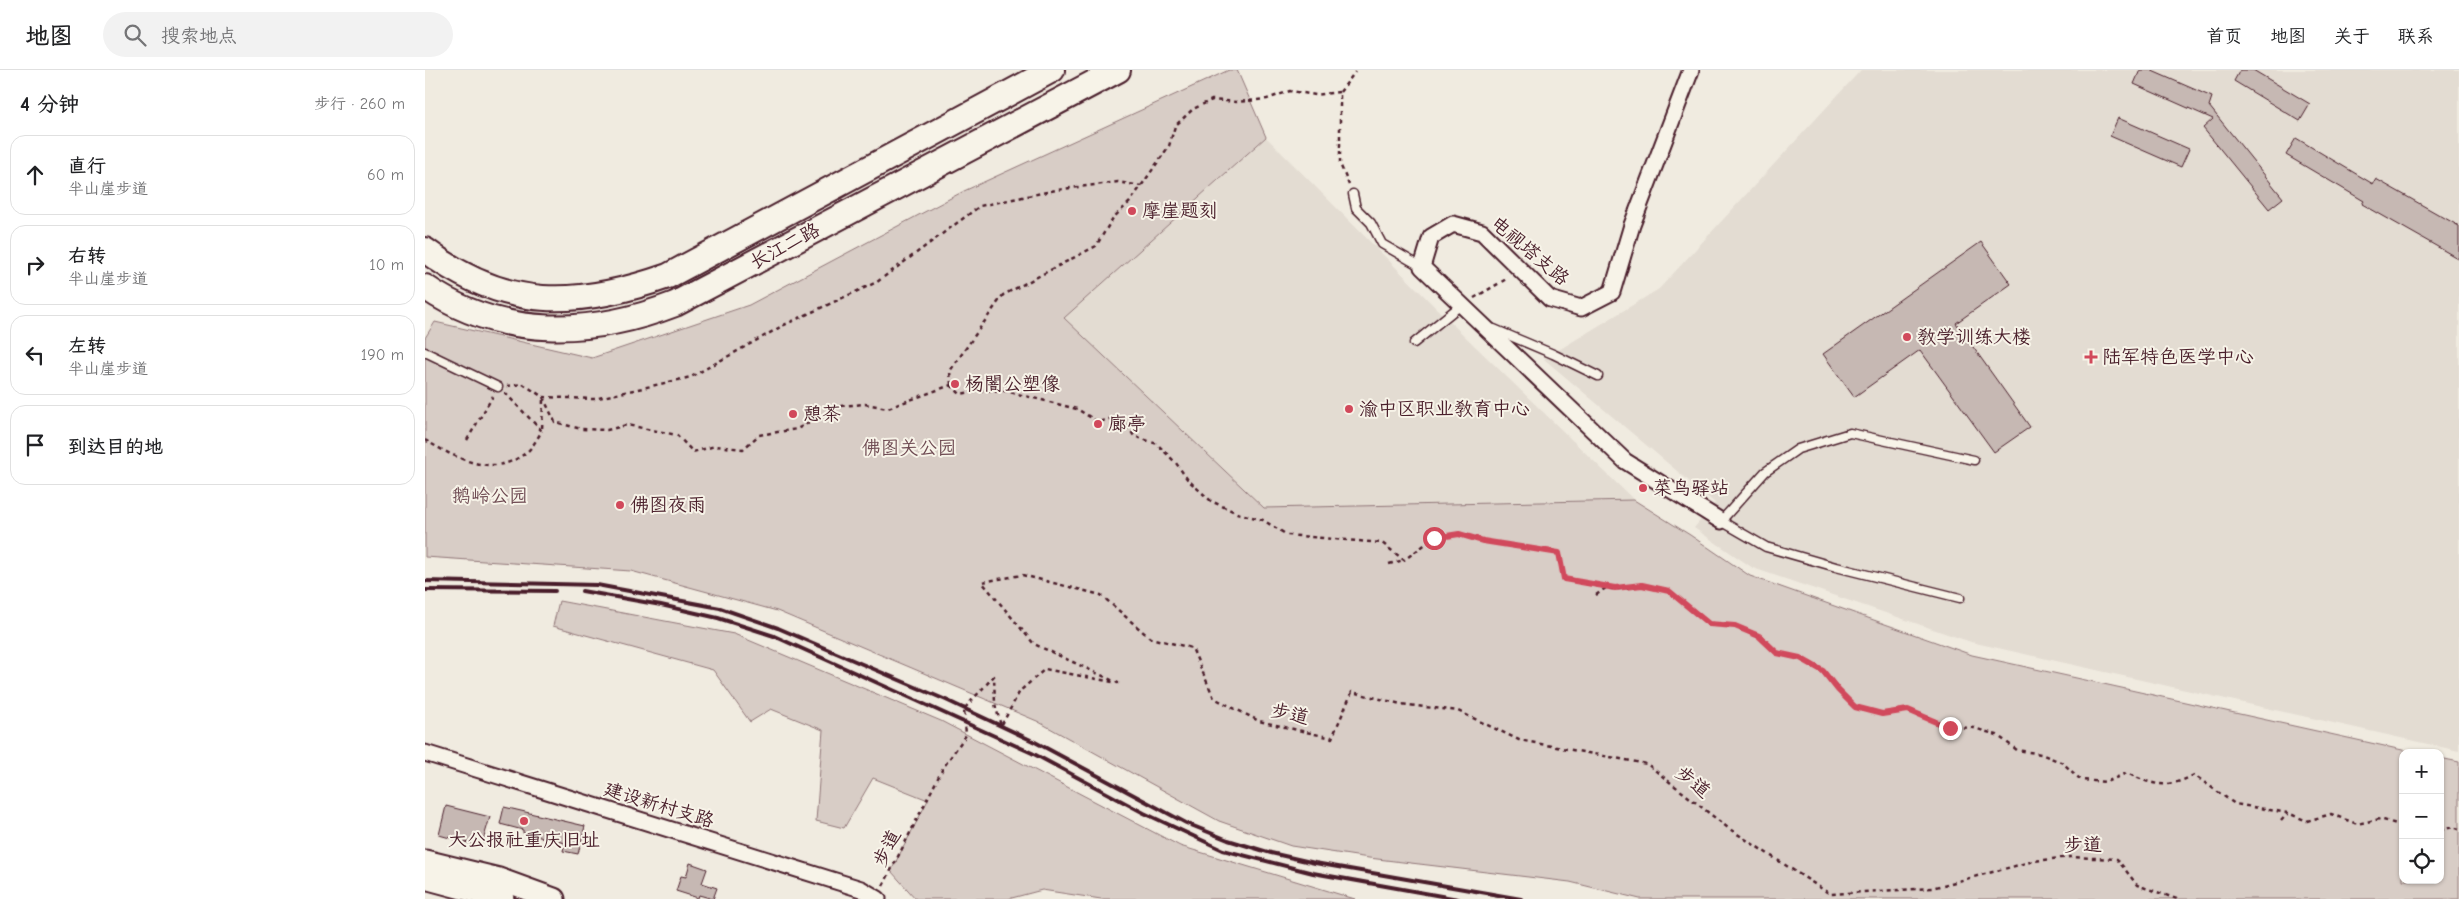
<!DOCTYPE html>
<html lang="zh">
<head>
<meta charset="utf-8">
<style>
  body { margin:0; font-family:"Comic Neue","LXGW WenKai TC",sans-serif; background:#f2f2f2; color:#202124 }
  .controls { position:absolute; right:15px; bottom:15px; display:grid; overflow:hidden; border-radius:10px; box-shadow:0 1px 4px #0004 }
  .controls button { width:45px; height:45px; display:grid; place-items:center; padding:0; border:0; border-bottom:1px solid #e0e0e0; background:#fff; color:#202124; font:25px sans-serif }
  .stop { position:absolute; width:15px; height:15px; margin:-11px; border:4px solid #d1495b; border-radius:50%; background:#fff }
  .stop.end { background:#d1495b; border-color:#fff; box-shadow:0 1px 5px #0008 }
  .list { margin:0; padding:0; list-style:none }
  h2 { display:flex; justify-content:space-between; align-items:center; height:65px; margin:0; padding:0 20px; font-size:21px }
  h2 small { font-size:16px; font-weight:400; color:#757577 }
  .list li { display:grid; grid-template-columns:32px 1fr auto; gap:15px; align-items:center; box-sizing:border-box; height:80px; margin:0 10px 10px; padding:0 10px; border:1px solid #e0e0e0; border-radius:15px }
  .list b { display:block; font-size:19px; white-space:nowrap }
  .list p { margin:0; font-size:16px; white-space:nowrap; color:#757577 }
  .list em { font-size:16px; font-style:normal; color:#757577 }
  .icon { flex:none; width:28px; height:28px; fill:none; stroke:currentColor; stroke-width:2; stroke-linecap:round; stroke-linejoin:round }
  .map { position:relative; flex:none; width:2034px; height:829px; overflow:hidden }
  header { display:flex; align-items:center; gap:30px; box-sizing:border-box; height:70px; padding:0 25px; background:#fff; border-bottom:1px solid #e0e0e0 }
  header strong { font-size:24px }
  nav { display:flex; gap:28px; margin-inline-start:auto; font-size:18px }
  .search { width:350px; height:45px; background:#f2f2f2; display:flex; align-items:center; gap:12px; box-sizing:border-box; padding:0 18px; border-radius:28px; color:#757577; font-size:19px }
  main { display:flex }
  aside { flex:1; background:#fff }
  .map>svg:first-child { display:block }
  .built { fill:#e3dcd2 }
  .green { fill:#d8cdc6; stroke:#917678 }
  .building { fill:#c6b8b3; stroke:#4a1f2b }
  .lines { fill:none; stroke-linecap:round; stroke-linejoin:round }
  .lane-casing { stroke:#4a1f2b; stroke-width:11 }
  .street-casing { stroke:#4a1f2b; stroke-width:19 }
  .secondary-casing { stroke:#4a1f2b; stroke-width:25 }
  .primary-casing { stroke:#4a1f2b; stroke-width:28 }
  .path { stroke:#4a1f2b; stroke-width:2.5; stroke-dasharray:4 4; stroke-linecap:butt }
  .lane { stroke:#f7f3e8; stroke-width:8 }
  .street { stroke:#f7f3e8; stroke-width:15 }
  .secondary { stroke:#f7f3e8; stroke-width:21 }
  .primary { stroke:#f7f3e8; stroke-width:24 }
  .rail { stroke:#4a1f2b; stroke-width:4 }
  .route { stroke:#d1495b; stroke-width:6 }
  .poi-dot { fill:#d1495b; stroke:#f7f3e8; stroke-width:2 }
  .labels { text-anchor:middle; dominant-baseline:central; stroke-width:4; stroke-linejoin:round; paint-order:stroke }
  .poi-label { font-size:19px; fill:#4a1f2b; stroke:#f7f3e8; text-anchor:start }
  .street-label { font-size:19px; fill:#4a1f2b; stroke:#f7f3e8 }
  .park-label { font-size:19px; fill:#6e4a52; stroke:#f7f3e8 }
</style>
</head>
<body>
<header>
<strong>地图</strong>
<div class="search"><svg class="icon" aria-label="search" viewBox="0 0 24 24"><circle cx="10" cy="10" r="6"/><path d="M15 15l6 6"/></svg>搜索地点</div>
<nav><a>首页</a><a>地图</a><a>关于</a><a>联系</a></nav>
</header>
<main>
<aside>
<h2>4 分钟<small>步行 · 260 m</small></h2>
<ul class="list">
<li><svg class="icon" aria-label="ahead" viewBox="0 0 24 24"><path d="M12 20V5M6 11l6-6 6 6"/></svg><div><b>直行</b><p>半山崖步道</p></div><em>60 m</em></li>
<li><svg class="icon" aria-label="right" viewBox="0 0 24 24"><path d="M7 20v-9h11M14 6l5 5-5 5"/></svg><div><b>右转</b><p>半山崖步道</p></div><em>10 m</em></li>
<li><svg class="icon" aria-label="left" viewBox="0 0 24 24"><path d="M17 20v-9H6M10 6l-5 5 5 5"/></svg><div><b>左转</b><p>半山崖步道</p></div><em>190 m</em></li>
<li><svg class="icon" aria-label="arrive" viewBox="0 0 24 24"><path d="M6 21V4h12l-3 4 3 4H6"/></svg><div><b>到达目的地</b></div></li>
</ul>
</aside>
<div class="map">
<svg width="2034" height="829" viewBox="0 0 2034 829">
  <rect width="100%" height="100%" fill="#f0ebe0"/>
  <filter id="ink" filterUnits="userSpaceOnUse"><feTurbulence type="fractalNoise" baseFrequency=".02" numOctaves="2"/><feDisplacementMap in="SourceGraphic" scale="10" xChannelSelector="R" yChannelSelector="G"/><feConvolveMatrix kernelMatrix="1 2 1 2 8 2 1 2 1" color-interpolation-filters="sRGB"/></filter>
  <g filter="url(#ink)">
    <g class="built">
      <polygon points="1436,0 2034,0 2034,681 1546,572 1328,498 1269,458 1290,433 1119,289 1234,219"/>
      <polygon points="841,67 1020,247 1209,430 839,438 638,248"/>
    </g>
    <g class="green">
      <polygon points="804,0 812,0 841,67 639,248 839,438 1209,430 1265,465 1325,506 1547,585 1991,683 1978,683 1978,810 2015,810 2015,688 2034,692 2034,829 1215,829 1145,812 944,788 866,776 794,751 612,651 352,541 206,501 0,487 0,268 10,252 167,288 324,235 539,121"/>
      <polygon points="134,531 309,564 516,651 755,776 930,829 676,829 617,820 583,829 491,829 466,801 503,730 448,708 419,758 391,751 398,660 346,639 325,652 288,600 128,556"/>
    </g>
    <g class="building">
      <polygon points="1715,0 1725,0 1787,27 1784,36 1858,128 1844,139 1778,58 1788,49 1709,14"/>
      <polygon points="1815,0 1828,0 1885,34 1875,51 1809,11"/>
      <polygon points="1693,48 1764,79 1756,97 1685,66"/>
      <polygon points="1871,68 1948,114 1951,109 2034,156 2034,189 1937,134 1939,131 1861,85"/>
      <polygon points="1556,172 1586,214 1531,253 1605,357 1569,382 1495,280 1429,327 1398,284"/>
      <polygon points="21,736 65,747 57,774 48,771 47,774 14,765"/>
      <polygon points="79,737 160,756 153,784 138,781 140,773 98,763 98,760 75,754"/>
      <polygon points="265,793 282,799 277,813 292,818 288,829 274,825 273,828 251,821 256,806 261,807"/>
    </g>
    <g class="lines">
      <g class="lane-casing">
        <g id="lane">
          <polyline points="928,124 931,138 946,153 957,174 997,197"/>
          <polyline points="1069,259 1128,284 1173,306"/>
          <polyline points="989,273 1036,235"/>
          <polyline points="0,282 73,317"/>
          <polyline points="1535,528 1411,497 1341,477 1296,451 1340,402 1373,379 1425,363 1549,390"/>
        </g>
      </g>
      <g class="street-casing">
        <g id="street">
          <polyline points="1266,0 1207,155 1187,222 1156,238 1125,229 1057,162 1028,154 1006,167 997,197 1200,391 1296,451"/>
          <polyline points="0,683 436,819 453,829"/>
        </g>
      </g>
      <g class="secondary-casing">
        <g id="secondary">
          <polyline points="0,791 74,809 129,829"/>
          <polyline points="0,808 78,829"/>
        </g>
      </g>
      <g class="primary-casing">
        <g id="primary">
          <path d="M0 180C81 241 151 238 243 206L627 0"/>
          <path d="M0 217C77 270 167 266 250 234L693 0"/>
        </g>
      </g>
      <g class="path">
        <polyline points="915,22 930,2"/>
        <polyline points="1049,228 1083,208"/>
        <path d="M526 315 535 324 559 320 581 321 652 339 673 352 696 346 709 366 732 374 751 393 763 410 786 431 812 443 838 450 862 465 957 473 979 490 1009 468 1034 464 1058 471 1134 483 1139 509 1190 519 1217 515 1244 521 1284 554 1310 556 1334 566 1352 583 1375 588 1398 601 1413 620 1430 637 1457 644 1483 640 1525 657 1549 658 1572 665 1592 680 1616 684 1638 693 1656 710 1681 712 1702 703C1730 716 1741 719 1769 705L1810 734 1863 743 1882 751 1906 744 1932 754 1955 749 1978 756"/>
        <polyline points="526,315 525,301 578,225 671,176 688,148 705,132 744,76 750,56 768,39 787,30 812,32 842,29 865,21 891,25 915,22 915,94 924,115"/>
        <polyline points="82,316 98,314 118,327 169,329 266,307 359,255 452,212 555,136 631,120 693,112 716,116"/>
        <polyline points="80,323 117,361 118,329"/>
        <polyline points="118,327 130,352 156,359 182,360 202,355 252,365 268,382 290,376 318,379 334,365 372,359 415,336 440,334 463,338 526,315"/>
        <path d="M0 370C32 389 71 410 104 380 109 375 113 367 117 361"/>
        <polyline points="42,370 68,326"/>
        <polyline points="964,494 979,490"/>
        <polyline points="1171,525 1182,517"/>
        <polyline points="1856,751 1863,743"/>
        <polyline points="2015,760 2028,757 2034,759"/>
        <polyline points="458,816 518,698 541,665 539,639 569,606 570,634 576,656 595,621 620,599 693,613 609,574 557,512 597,505 676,525 725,568 767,578 789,628 834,651 907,668 927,622 976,634 1033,641 1094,670 1222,694 1303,758 1405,824 1507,818 1609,791 1645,787 1692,789 1712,815 1752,829"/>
      </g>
      <use href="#lane" class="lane"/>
      <use href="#street" class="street"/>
      <use href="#secondary" class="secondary"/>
      <use href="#primary" class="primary"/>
      <g class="rail">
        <polyline points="0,511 172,515 295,538 353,558 521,630 610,672 761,753 803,770 846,783 890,793 1096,829"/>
        <polyline points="0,520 130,521"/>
        <polyline points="157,521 236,535 293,548 349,566 607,683 719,743 798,780 888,803 1033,829"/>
      </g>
    </g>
  </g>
  <g class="lines" filter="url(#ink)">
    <polyline class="route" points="1009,468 1034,464 1058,471 1134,483 1139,509 1190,518 1217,515 1244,521 1284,554 1310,556 1334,566 1352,583 1375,588 1398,601 1413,620 1430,637 1457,644 1483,640 1525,658"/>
  </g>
  <g class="poi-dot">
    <circle cx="707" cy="141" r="5"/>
    <circle cx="1482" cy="267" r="5"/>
    <path d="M1663.5 279.5h5v5h5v5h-5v5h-5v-5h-5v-5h5z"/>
    <circle cx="530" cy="314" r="5"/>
    <circle cx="924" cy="339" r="5"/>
    <circle cx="368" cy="344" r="5"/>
    <circle cx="673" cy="354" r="5"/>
    <circle cx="1218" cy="418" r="5"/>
    <circle cx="195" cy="435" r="5"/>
    <circle cx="99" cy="751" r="5"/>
  </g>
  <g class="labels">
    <g class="poi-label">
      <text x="717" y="141">摩崖题刻</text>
      <text x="1492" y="267">教学训练大楼</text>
      <text x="1677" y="287">陆军特色医学中心</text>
      <text x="540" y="314">杨闇公塑像</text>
      <text x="934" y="339">渝中区职业教育中心</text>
      <text x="378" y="344">憩茶</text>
      <text x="683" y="354">廊亭</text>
      <text x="1228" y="418">菜鸟驿站</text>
      <text x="205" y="435">佛图夜雨</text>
      <text x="99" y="770" text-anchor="middle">大公报社重庆旧址</text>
    </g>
    <g class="street-label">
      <text transform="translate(360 176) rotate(-28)">长江二路</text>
      <text transform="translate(1105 181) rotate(40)">电视塔支路</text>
      <text transform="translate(865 644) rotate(13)">步道</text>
      <text transform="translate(1268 712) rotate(39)">步道</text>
      <text transform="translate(234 735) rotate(17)">建设新村支路</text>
      <text x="1658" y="775">步道</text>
      <text transform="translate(462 778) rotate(-63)">步道</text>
    </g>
    <g class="park-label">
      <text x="484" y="378">佛图关公园</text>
      <text x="65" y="426">鹅岭公园</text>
    </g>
  </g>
</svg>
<div class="controls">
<button>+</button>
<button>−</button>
<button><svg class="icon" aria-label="locate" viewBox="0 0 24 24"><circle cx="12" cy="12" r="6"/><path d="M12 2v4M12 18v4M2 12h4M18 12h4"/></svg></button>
</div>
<div class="stop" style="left:1009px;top:468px"></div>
<div class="stop end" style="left:1525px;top:658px"></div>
</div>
</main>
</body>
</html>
